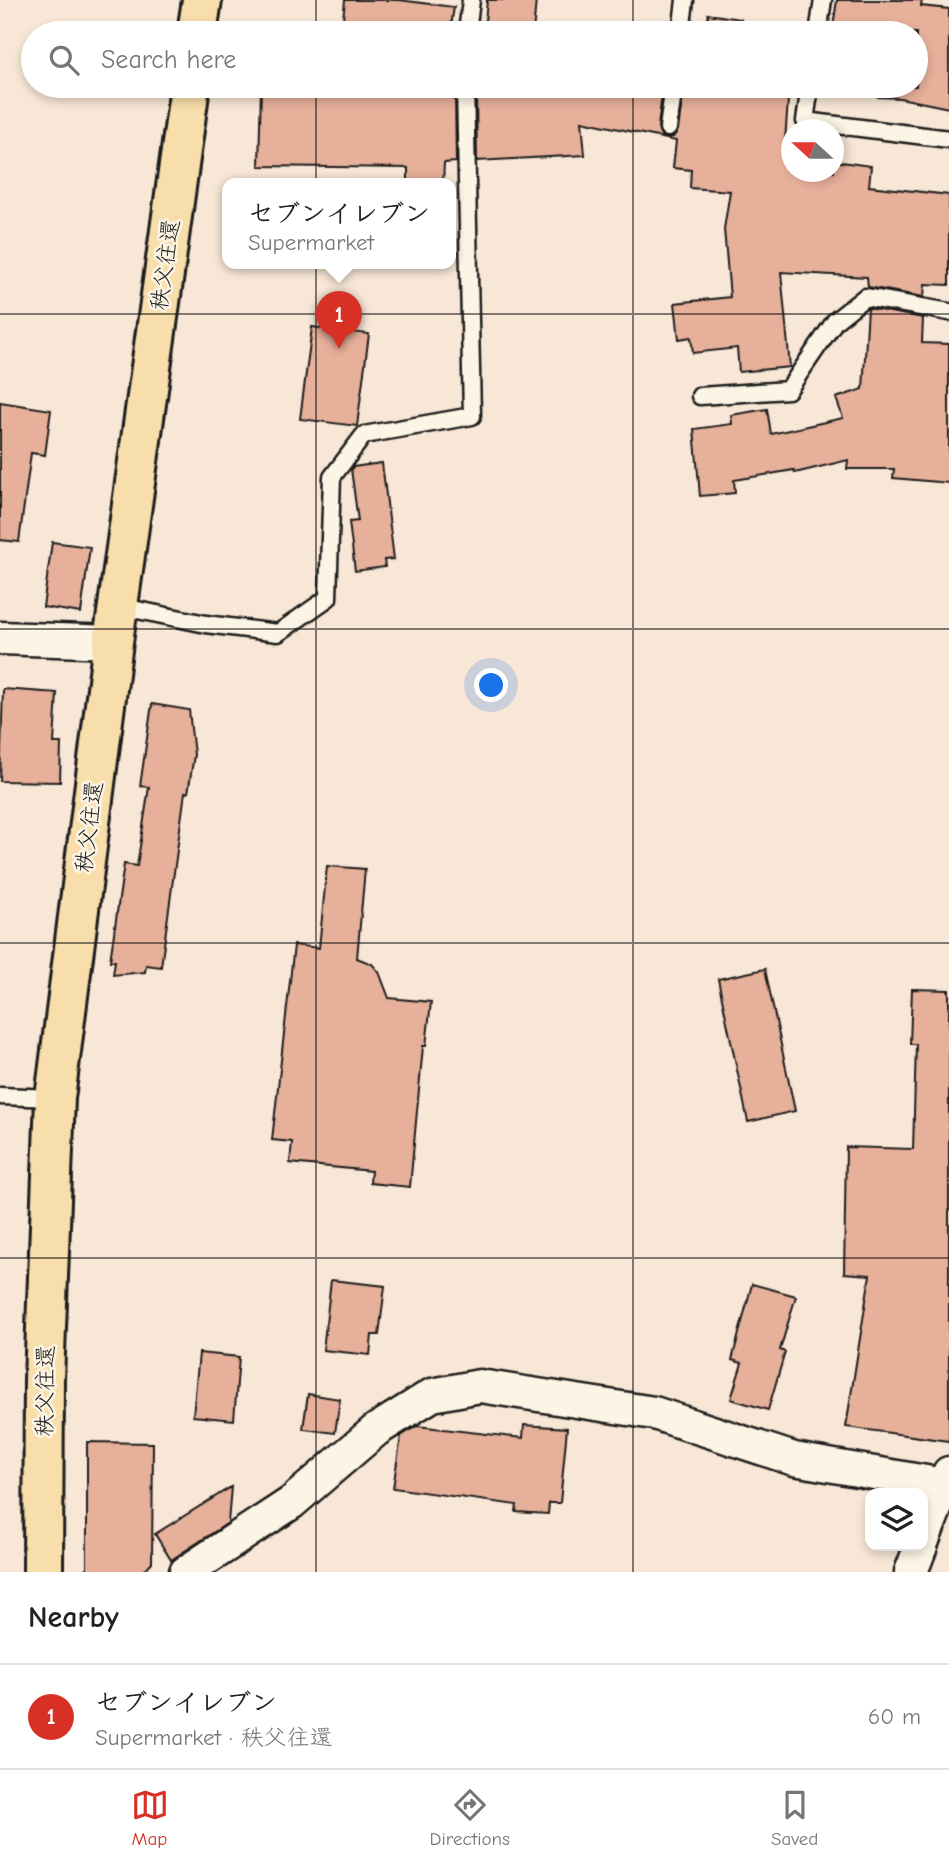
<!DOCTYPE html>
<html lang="en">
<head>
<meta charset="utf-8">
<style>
  body { margin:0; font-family:"Comic Neue","Klee One",sans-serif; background:#f2f2f2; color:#222 }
  .controls { position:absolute; right:21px; bottom:21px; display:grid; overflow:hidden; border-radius:14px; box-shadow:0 4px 10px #0003 }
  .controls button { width:63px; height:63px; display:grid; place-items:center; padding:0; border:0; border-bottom:2px solid #e0e0e0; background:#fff; color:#222; font:35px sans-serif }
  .compass { position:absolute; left:781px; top:119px; width:63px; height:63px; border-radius:50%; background:#fff; box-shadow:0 4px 10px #0003; rotate:291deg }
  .you { position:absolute; left:492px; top:686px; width:24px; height:24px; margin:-18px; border:5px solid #fff; border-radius:50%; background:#1a73e8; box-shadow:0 0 0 10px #1a73e833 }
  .badge { display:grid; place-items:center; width:46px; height:46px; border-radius:50%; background:#d93025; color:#fff; font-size:23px; font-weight:700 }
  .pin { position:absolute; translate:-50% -58px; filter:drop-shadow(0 2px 4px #0008) }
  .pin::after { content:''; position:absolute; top:37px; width:24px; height:21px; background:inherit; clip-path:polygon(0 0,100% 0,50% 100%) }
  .popup { position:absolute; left:222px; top:178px; width:234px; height:91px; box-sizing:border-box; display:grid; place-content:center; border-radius:14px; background:#fff; filter:drop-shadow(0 2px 5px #0005); font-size:23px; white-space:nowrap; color:#767676 }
  .popup b { font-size:26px; color:#222 }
  .popup::after { content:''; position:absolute; left:50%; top:100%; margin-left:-14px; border:14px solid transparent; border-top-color:#fff }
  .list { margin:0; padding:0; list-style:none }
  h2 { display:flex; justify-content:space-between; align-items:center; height:91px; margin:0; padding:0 28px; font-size:30px }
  h2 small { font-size:23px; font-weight:400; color:#767676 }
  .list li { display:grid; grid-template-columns:46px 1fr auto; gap:21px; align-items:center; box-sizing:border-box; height:105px; padding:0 28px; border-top:2px solid #e0e0e0 }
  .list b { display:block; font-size:26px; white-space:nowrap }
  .list p { margin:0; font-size:23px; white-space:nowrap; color:#767676 }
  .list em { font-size:23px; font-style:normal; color:#767676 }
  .icon { flex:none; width:38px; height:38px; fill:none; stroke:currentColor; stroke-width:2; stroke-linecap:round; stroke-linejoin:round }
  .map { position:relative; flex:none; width:949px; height:1572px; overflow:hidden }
  .search { position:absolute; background:#fff; box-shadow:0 4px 10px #0003; left:21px; right:21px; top:21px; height:77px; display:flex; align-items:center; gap:18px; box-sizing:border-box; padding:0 24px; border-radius:38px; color:#767676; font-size:26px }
  .sheet { height:196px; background:#fff }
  nav { display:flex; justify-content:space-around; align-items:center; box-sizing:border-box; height:98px; border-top:2px solid #e0e0e0; background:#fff; font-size:19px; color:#767676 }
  nav a { display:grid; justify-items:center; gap:4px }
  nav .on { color:#d93025 }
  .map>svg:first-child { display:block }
  .building { fill:#e6b09a; stroke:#1c1c1c; stroke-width:2 }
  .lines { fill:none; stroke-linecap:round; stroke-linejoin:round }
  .lane-casing { stroke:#1c1c1c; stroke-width:21 }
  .street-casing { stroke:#1c1c1c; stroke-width:37 }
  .highway-casing { stroke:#1c1c1c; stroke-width:44 }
  .lane { stroke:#fcf5e5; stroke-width:16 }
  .street { stroke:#fcf5e5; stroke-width:32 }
  .highway { stroke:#f8deab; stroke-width:38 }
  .grid { fill:none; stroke:#1c1c1c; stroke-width:2; stroke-opacity:0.55 }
  .labels { text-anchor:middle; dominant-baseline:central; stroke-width:5; stroke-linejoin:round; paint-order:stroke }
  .street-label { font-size:23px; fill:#1c1c1c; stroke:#fcf5e5 }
</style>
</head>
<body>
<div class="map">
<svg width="949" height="1572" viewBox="0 0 949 1572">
  <rect width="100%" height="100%" fill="#f8e7d6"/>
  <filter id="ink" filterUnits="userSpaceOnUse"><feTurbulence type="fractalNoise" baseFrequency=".0143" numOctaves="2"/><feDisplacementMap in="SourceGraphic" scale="14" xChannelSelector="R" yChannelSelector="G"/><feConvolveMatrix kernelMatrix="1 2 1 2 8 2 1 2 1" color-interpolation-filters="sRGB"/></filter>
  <g filter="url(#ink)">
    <g class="building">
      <polygon points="345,0 399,0 454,7 450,33 389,33 342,29"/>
      <polygon points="487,0 536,0 533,33 484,33"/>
      <polygon points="837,0 922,0 921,6 949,9 949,108 900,98 878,97 879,86 916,86 916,33 832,33"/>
      <polygon points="708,14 741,19 739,33 708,33"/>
      <polygon points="261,86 443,86 442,95 455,94 456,162 444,163 443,183 408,183 408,168 259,166"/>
      <polygon points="606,86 663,86 658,127 661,136 667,138 673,137 678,130 684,86 789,86 784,155 792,156 792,172 834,172 834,161 871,166 869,186 949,195 949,285 925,284 924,297 868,287 867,277 781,272 790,367 739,372 737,348 693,353 691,337 679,339 675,303 730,297 724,229 730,191 690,188 691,170 673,168 676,141 582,121 585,155 477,161 476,93"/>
      <polygon points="868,308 923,318 922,343 949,344 949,483 893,478 894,469 847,469 848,460 795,473 794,470 734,480 735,493 700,496 694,429 732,424 731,415 767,409 771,434 843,418 836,398 863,389"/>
      <polygon points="312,327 369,334 357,426 300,419"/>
      <polygon points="0,402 51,410 45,455 31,453 19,542 0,540"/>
      <polygon points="382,463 394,559 384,560 385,567 355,571 349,522 358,521 351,469 353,467"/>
      <polygon points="52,542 90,547 81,613 43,607"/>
      <polygon points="3,689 57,693 54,743 61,743 60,782 0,781"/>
      <polygon points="152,704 189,710 194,755 188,793 185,792 161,967 146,965 145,972 113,975 115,961 110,961 124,864 137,866 149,787 140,786"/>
      <polygon points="327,866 365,869 357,958 372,964 379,972 389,998 431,1002 426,1046 423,1046 410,1187 370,1183 371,1171 290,1163 292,1142 272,1140 294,945 319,948"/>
      <polygon points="765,969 795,1111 748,1122 718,979"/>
      <polygon points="912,989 949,990 949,1441 846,1427 870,1275 844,1273 846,1147 913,1149 916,1044 910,1044"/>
      <polygon points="331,1280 385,1286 379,1335 372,1335 370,1355 323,1350"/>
      <polygon points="752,1284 796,1296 780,1350 785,1352 768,1410 731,1399 742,1363 732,1360"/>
      <polygon points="199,1353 239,1357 234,1420 193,1416"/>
      <polygon points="308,1394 340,1399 335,1433 303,1429"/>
      <polygon points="524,1425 567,1428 560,1503 549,1503 548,1514 516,1512 517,1505 393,1488 401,1436 417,1426 523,1438"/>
      <polygon points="87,1442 153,1443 152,1562 143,1572 87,1572"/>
      <polygon points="231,1487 228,1523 171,1560 155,1534"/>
    </g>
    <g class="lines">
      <g class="lane-casing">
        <g id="lane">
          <polyline points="467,33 471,0"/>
          <polyline points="681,33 685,0"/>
          <polyline points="818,33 823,0"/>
          <polyline points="810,86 805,121 949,139"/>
          <polyline points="668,128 674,86"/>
          <polyline points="700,396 788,390 835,321 865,297 949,312"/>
          <polyline points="118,606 206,624 278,633 328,598 332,477 364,435 472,416 465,86"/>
          <polyline points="0,1096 55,1098"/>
        </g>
      </g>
      <g class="street-casing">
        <g id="street">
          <polyline points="0,638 113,642"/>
          <polyline points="923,1540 949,1473"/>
          <polyline points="186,1572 291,1503 376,1430 432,1395 480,1386 654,1413 794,1459 949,1486"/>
          <polyline points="911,1572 921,1546"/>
        </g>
      </g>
      <g class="highway-casing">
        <g id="highway">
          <polyline points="197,33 202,0"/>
          <polyline points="43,1572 44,1379 55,1098 113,642 190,86"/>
        </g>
      </g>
      <use href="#lane" class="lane"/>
      <use href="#street" class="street"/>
      <use href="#highway" class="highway"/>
    </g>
  </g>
  <path class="grid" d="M316 0V33M633 0V33M316 86V1572M633 86V1572M0 314H949M0 629H949M0 943H949M0 1258H949"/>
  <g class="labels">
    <g class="street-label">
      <text transform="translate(165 265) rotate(-82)">秩父往還</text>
      <text transform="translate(89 827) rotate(-83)">秩父往還</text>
      <text transform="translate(45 1391) rotate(-89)">秩父往還</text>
    </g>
  </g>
</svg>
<div class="controls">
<button><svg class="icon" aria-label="layers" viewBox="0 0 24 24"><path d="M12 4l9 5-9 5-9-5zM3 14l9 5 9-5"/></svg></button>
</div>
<svg class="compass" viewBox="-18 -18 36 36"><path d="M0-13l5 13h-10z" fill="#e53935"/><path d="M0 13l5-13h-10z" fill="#767676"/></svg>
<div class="you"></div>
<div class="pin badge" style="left:339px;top:349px">1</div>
<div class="popup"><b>セブンイレブン</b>Supermarket</div>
<div class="search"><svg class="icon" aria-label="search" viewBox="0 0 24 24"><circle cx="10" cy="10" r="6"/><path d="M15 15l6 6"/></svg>Search here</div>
</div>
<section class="sheet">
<h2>Nearby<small></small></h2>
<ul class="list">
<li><span class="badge">1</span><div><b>セブンイレブン</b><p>Supermarket · 秩父往還</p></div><em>60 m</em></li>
</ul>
</section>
<nav>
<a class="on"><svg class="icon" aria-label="map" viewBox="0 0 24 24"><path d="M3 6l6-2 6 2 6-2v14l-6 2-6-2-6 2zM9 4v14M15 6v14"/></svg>Map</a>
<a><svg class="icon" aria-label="directions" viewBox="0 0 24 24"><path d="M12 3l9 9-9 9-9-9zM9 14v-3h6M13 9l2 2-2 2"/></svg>Directions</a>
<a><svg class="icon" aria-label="saved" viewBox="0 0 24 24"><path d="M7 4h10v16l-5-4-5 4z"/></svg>Saved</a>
</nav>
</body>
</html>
